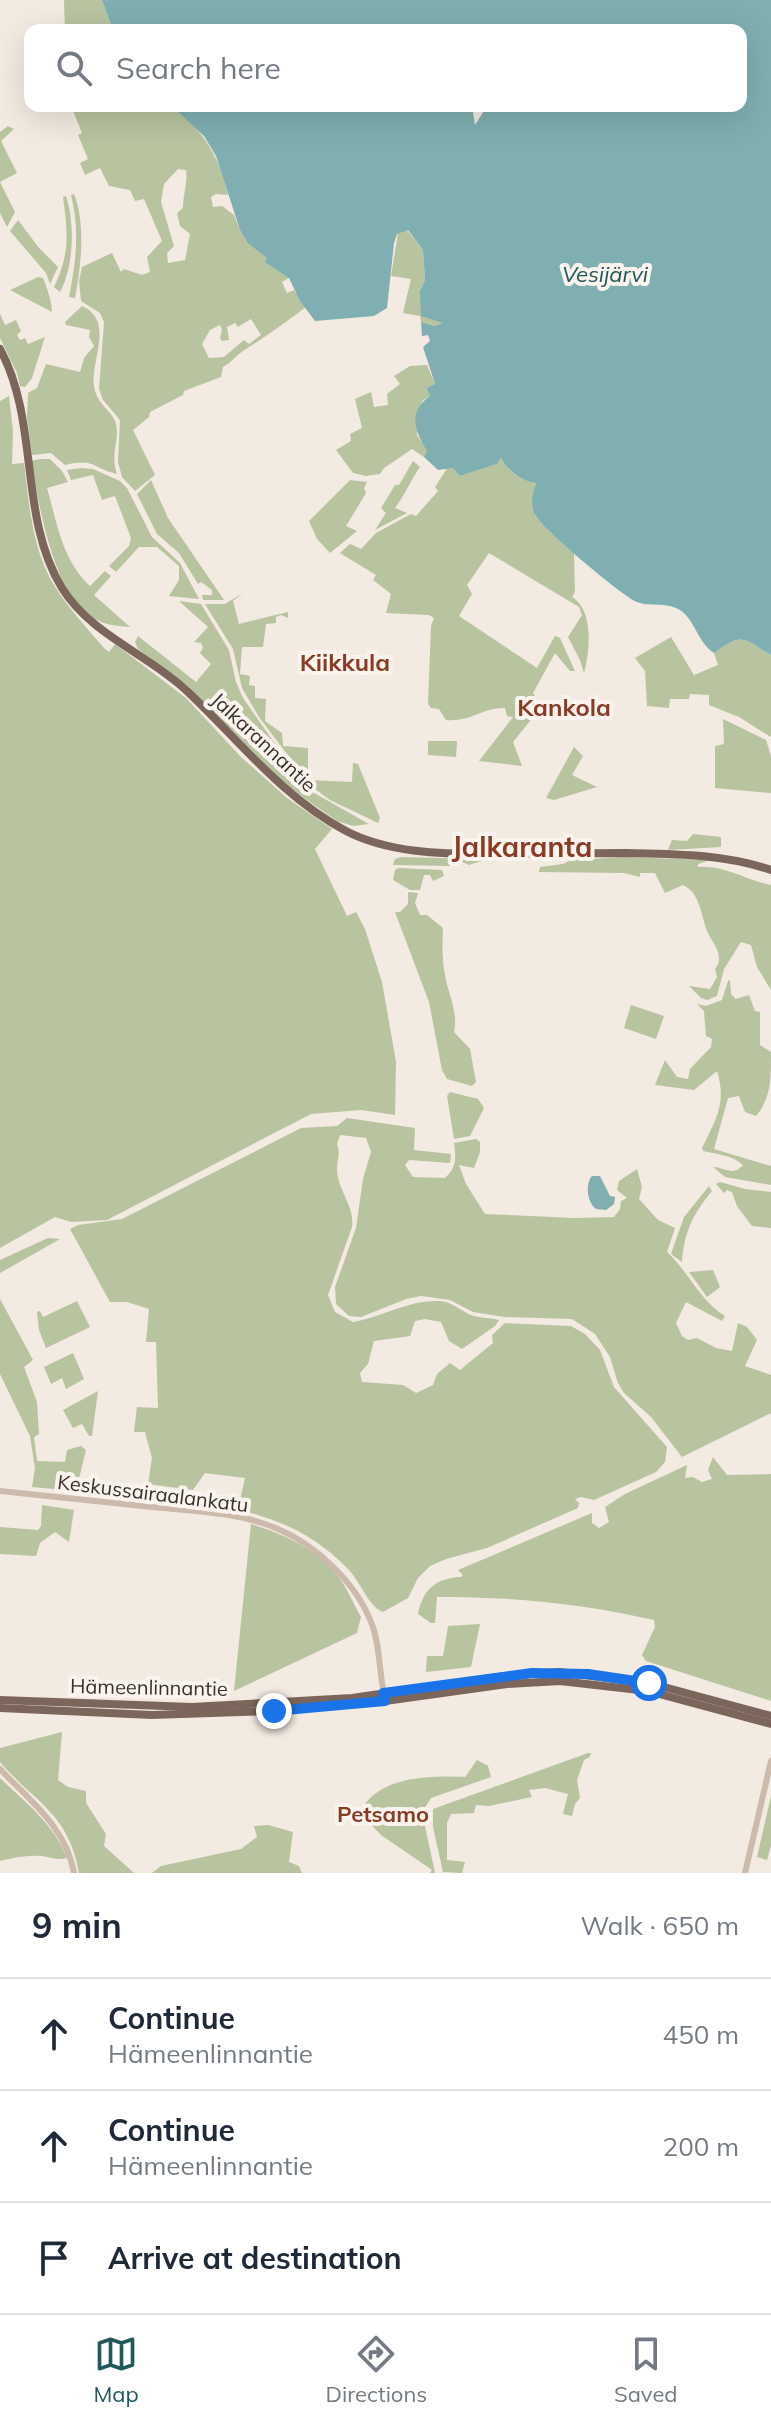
<!DOCTYPE html>
<html lang="en">
<head>
<meta charset="utf-8">
<style>
  body { margin:0; font-family:Mulish,sans-serif; background:#f6f6f7; color:#1f2937 }
  .stop { position:absolute; width:24px; height:24px; margin:-18px; border:6px solid #1a73e8; border-radius:50%; background:#fff }
  .stop.end { background:#1a73e8; border-color:#fff; box-shadow:0 2px 8px #0008 }
  .list { margin:0; padding:0; list-style:none }
  h2 { display:flex; justify-content:space-between; align-items:center; height:104px; margin:0; padding:0 32px; font-size:34px }
  h2 small { font-size:26px; font-weight:400; color:#747a83 }
  .list li { display:grid; grid-template-columns:52px 1fr auto; gap:24px; align-items:center; box-sizing:border-box; height:112px; padding:0 32px; border-top:2px solid #e0e1e3 }
  .list b { display:block; font-size:30px; white-space:nowrap }
  .list p { margin:0; font-size:26px; white-space:nowrap; color:#747a83 }
  .list em { font-size:26px; font-style:normal; color:#747a83 }
  .icon { flex:none; width:44px; height:44px; fill:none; stroke:currentColor; stroke-width:2; stroke-linecap:round; stroke-linejoin:round }
  .map { position:relative; flex:none; width:771px; height:1873px; overflow:hidden }
  .search { position:absolute; background:#fff; box-shadow:0 8px 32px #0002; left:24px; right:24px; top:24px; height:88px; display:flex; align-items:center; gap:20px; box-sizing:border-box; padding:0 28px; border-radius:16px; color:#747a83; font-size:30px }
  .sheet { height:440px; background:#fff }
  nav { display:flex; justify-content:space-around; align-items:center; box-sizing:border-box; height:112px; border-top:2px solid #e0e1e3; background:#fff; font-size:22px; color:#747a83 }
  nav a { display:grid; justify-items:center; gap:4px }
  nav .on { color:#20595c }
  .map>svg:first-child { display:block }
  .green { fill:#b8c3a0; fill-rule:evenodd }
  .water { fill:#7fafb1 }
  .lines { fill:none; stroke-linecap:round; stroke-linejoin:round }
  .minor { stroke:#ccbaac; stroke-width:6 }
  .major { stroke:#7c665c; stroke-width:8 }
  .route { stroke:#1a73e8; stroke-width:10 }
  .labels { text-anchor:middle; dominant-baseline:central; stroke-width:8; stroke-linejoin:round; paint-order:stroke }
  .street-label { font-size:20px; fill:#3a2f2b; stroke:#fbf4ee }
  .water-label { font-size:22px; font-style:italic; fill:#20595c; stroke:#fbf4ee }
  .neighbourhood-label { font-size:22px; font-weight:bold; fill:#893b24; stroke:#fbf4ee }
  .quarter-label { font-size:24px; font-weight:bold; fill:#893b24; stroke:#fbf4ee }
  .district-label { font-size:28px; font-weight:bold; fill:#893b24; stroke:#fbf4ee }
</style>
</head>
<body>
<div class="map">
<svg width="771" height="1873" viewBox="0 0 771 1873">
  <rect width="100%" height="100%" fill="#f3eae1"/>
  <g class="green">
    <polygon points="64,0 102,0 113,30 65,30"/>
    <path d="M71 106H172L175 111H180C207 138 219 157 228 195L216 194 211 197 213 207 222 206 234 215 240 230 248 240 289 278 282 282 287 293 294 290 306 307C285 323 265 337 243 351 235 356 231 363 223 367L221 377 184 391 183 395 150 412 149 417 133 430 155 475 135 491 122 477 118 462 120 420 103 400 99 389 104 322 100 313 81 301 79 281 82 267 112 253 121 272 124 269 142 275 150 272 147 257 162 241 144 199 135 201 130 190 109 186 100 168 85 175 80 163 88 159 78 135 82 133ZM178 169 186 170C188 182 183 194 183 208L177 213 180 226 190 234 185 260 168 263 167 253 174 246 161 202 164 184ZM251 319 261 335 249 344 244 340 224 357 209 358 202 344 210 330 220 325 222 330 220 338 222 341 229 340 227 327 235 323 238 327Z"/>
    <polygon points="8,126 14,129 1,141 17,173 0,182 15,212 7,227 0,213 0,132"/>
    <path d="M74 194C86 224 81 267 75 298L69 297C76 262 80 229 71 195Z"/>
    <path d="M66 196C75 224 74 266 60 292L54 287C70 254 68 233 63 197Z"/>
    <polygon points="18,220 39,248 58,267 50,284 46,273 10,231"/>
    <polygon points="407,230 423,250 425,280 420,291 445,323 435,326 421,322 420,316 403,313 411,279 391,276 398,233"/>
    <path d="M38 277 43 278C47 287 52 303 52 312L10 290Z"/>
    <path d="M82 306C115 321 91 359 94 386 96 404 113 411 116 424 120 439 110 454 117 474 91 468 96 458 65 465L51 453 32 455 27 417 28 393 37 388 46 364 80 372 84 358 94 346 89 337 90 330 66 325 65 322Z"/>
    <polygon points="0,314 5,325 16,320 21,331 17,335 20,340 25,338 28,344 45,337 32,378 25,387 20,386 17,373 0,338"/>
    <polygon points="427,365 435,384 430,396 422,401 417,435 428,451 424,457 412,449 384,468 380,474 366,476 353,473 336,450 351,441 350,434 362,428 355,399 371,392 374,407 388,405 387,394 400,384 394,376 410,366"/>
    <path d="M9 396 13 431 12 464 24 463C29 503 32 549 54 585 68 608 87 628 105 649L109 652 115 644 186 698 241 757 287 798 332 829 315 849 347 916 356 912 365 929 382 982 396 1062 395 1115 361 1110 311 1114 107 1220 71 1222 55 1217 0 1248V401Z"/>
    <path d="M501 458C509 472 521 482 538 482L535 516 574 553 575 592 572 597C594 610 590 651 584 673L580 660 568 637 582 615 579 607 489 553 467 585 472 594 459 616 537 668 555 636 560 638 575 671H570L555 653 533 693 542 706 513 742 522 766 479 761 513 717 507 716 505 708C483 707 472 722 446 720L439 709 431 708 428 704 431 626 434 618 429 615 386 613 391 594 373 580 376 575 340 553 350 544 361 549 376 533 411 514 416 516 438 491 435 487 448 467 453 468 460 476 497 464Z"/>
    <path d="M40 459H50L62 471 68 482 47 488C57 523 62 560 90 586L105 571 111 576 94 595 130 627C117 626 106 625 95 619 53 598 39 503 31 461Z"/>
    <path d="M413 461 420 467C410 481 405 495 395 508L407 513 375 530 386 513 381 508 395 485H399Z"/>
    <polygon points="81,468 93,469 120,481 127,488 152,537 180,563 199,599 169,596 179,580 179,566 157,547 139,547 116,572 109,566 129,546 131,538 115,496 102,500 93,475 71,480 67,470"/>
    <polygon points="151,480 168,518 224,600 203,600 202,595 212,595 212,590 201,582 198,584 179,553 157,534 137,494"/>
    <polygon points="350,480 367,482 364,488 366,493 346,526 357,531 330,553 317,539 309,521"/>
    <polygon points="243,593 233,601 239,624 288,612 288,618 281,615 276,617 276,623 266,624 263,647 242,647 240,674 250,676 249,685 255,686 255,698 266,699 265,721 282,733 283,746 308,748 308,780 352,782 353,763 358,764 380,818 378,823 330,800 311,786 259,717 242,688 233,649 205,604 225,604"/>
    <polygon points="179,601 201,604 229,650 236,682 243,698 307,789 369,824 353,826 337,821 304,798 282,781 187,685 138,649 135,642 138,636 196,682 211,664 200,653 203,648 201,643 194,642 208,627"/>
    <path d="M671 637 694 675 718 665 714 653C743 632 742 638 771 655V737L739 717 709 705V695L690 694 689 699H670L669 708 647 706 645 671 635 658Z"/>
    <polygon points="723,719 766,740 771,756 771,793 715,788 715,746 724,744"/>
    <polygon points="428,741 457,741 456,757 428,755"/>
    <polygon points="574,747 583,756 572,775 597,787 554,800 546,798"/>
    <polygon points="693,834 721,837 721,847 668,850 672,840 687,841"/>
    <polygon points="401,857 479,859 481,861 469,865 462,862 453,866 393,865 395,859"/>
    <path d="M624 857 710 860 698 864V867C725 865 745 880 771 885V990L757 967 751 945 741 942 724 969 717 996 707 1000 701 998 689 986 710 989 717 977 715 969C719 963 719 963 719 957 718 946 709 938 706 928 701 913 699 892 683 885L665 893 655 873H640V877L624 873 539 872 540 867 563 864 571 860Z"/>
    <polygon points="399,868 442,870 444,876 433,881 430,875 424,875 420,890 410,890 393,880 395,870"/>
    <path d="M408 892 418 893 415 903 420 915H427L443 928C442 946 442 962 446 980 450 998 458 1014 454 1032L470 1049 476 1082 472 1086 447 1079 442 1070 429 1002 395 912H400L408 904Z"/>
    <path d="M730 980 731 994 736 999 749 995 755 1011 760 1012V1045L771 1052C771 1079 771 1098 756 1116L745 1112 739 1096 728 1098 714 1149 771 1166V1185L725 1177 713 1167C724 1167 733 1177 743 1165 733 1155 715 1154 703 1151L702 1148C716 1119 727 1103 717 1071L694 1090 655 1085 665 1060 677 1077 688 1079 690 1069 711 1047 712 1039 706 1036 704 1011 697 1004 706 1006 722 1000 728 981Z"/>
    <polygon points="631,1005 664,1016 656,1039 624,1028"/>
    <polygon points="450,1092 478,1099 484,1108 470,1136 454,1139 447,1096"/>
    <path d="M347 1118 415 1128 414 1150 451 1154 450 1163 409 1160 405 1165 413 1177 445 1178C457 1167 456 1159 454 1143L476 1139 480 1142V1152L474 1168 459 1165 466 1184 485 1214 574 1218 614 1217 620 1209 621 1201 627 1198 617 1190 619 1181 637 1169 642 1187 639 1199 658 1220 675 1228 667 1252C689 1272 699 1300 725 1316L722 1321 686 1302 676 1323 682 1336 688 1340 697 1338 716 1348 732 1351 738 1323 747 1327 757 1340 745 1366 771 1375V1413L682 1457 651 1417 624 1393 618 1383 610 1357 595 1334 572 1319 504 1317 473 1312 450 1300 421 1296 406 1299 361 1317 349 1316 336 1304 335 1287 356 1228 363 1179 371 1152 366 1138 340 1135 337 1144C341 1153 337 1160 337 1170 338 1191 355 1206 352 1227L328 1295 335 1312 353 1322C382 1317 408 1300 439 1301 452 1301 461 1312 474 1316 482 1318 491 1318 499 1320L495 1326 462 1349 449 1341 441 1322 425 1319 415 1321 410 1336 374 1341 368 1364 360 1373 362 1382 403 1385 416 1393 433 1385 437 1374 450 1363 460 1370 493 1343 492 1335 505 1323 571 1326 585 1334 600 1350 614 1387 667 1447 665 1462 656 1472 594 1500 581 1497 575 1499 579 1503 578 1508 487 1548 446 1559 430 1566 418 1578 408 1598 383 1612C368 1606 360 1581 348 1569 312 1533 286 1523 238 1509L245 1478 205 1473 193 1490 148 1484 152 1458 145 1432H134L137 1407 158 1408 156 1342H146L149 1309 127 1302H110L70 1229 78 1225 122 1219 301 1128 337 1126Z"/>
    <polygon points="720,1182 745,1189 771,1192 771,1228 752,1226 737,1206 732,1192 727,1190 724,1193 716,1184"/>
    <path d="M709 1186 712 1191C693 1214 684 1232 682 1262L671 1254 684 1217Z"/>
    <polygon points="48,1238 60,1239 0,1273 0,1260"/>
    <polygon points="713,1270 720,1287 707,1297 689,1272"/>
    <polygon points="0,1299 33,1360 24,1367 37,1402 39,1434 34,1437 37,1461 65,1462 67,1450 81,1446 86,1450 76,1491 32,1487 35,1468 30,1436 0,1374"/>
    <polygon points="77,1301 90,1327 46,1348 39,1330 37,1312 40,1311 43,1317"/>
    <polygon points="73,1353 84,1379 66,1389 62,1378 51,1384 44,1367"/>
    <polygon points="98,1391 92,1436 89,1436 82,1424 73,1428 63,1410"/>
    <path d="M713 1457 727 1475 771 1474V1701L646 1661 642 1655 655 1627 654 1620C578 1603 515 1597 437 1597L435 1623H431L418 1614C423 1589 436 1578 461 1577L463 1575 458 1570 592 1513V1523L599 1528 609 1522 605 1507 625 1494 687 1465 685 1478 693 1477 702 1482 712 1479 708 1470Z"/>
    <polygon points="42,1505 74,1510 69,1542 55,1532 40,1543 36,1556 0,1554 0,1527 38,1530 41,1526"/>
    <path d="M251 1524C284 1534 319 1550 340 1579 348 1590 354 1605 361 1617L357 1633 234 1691Z"/>
    <polygon points="480,1624 471,1667 426,1672 427,1656 443,1656 448,1626"/>
    <path d="M62 1732 58 1780 68 1787 86 1791V1803L106 1834 104 1846 134 1873H79C68 1812 35 1803 0 1762V1748Z"/>
    <polygon points="588,1753 591,1753 590,1757 584,1760 577,1780 580,1798 575,1804 572,1816 563,1814 568,1794 545,1788 529,1790 532,1797 489,1806 476,1805 474,1813 451,1814 447,1823 447,1860 465,1862 462,1873 443,1872 433,1827 433,1809"/>
    <path d="M477 1760 488 1766 491 1777 431 1798 422 1812 435 1873H430L432 1870 381 1835 360 1813C376 1776 431 1775 465 1777Z"/>
    <path d="M0 1778C25 1802 55 1825 67 1858 57 1861 51 1857 41 1856 27 1855 13 1858 0 1861Z"/>
    <polygon points="771,1796 771,1845 767,1860 757,1857"/>
    <polygon points="268,1825 293,1832 289,1862 299,1866 302,1873 152,1873 161,1866 241,1849 257,1837 254,1826"/>
  </g>
  <g class="water">
    <path d="M102 0H771V655C742 638 743 632 714 653 699 643 696 625 684 613 669 600 653 608 637 602 622 596 539 526 534 513 531 503 532 491 537 483 522 482 508 471 501 458L497 464 460 476 453 468 438 470 424 457 427 451C415 431 407 412 430 396L427 388 435 384 423 347 430 341 428 335 422 336 421 322 435 326 443 323 421 316 420 291 425 280 423 250 408 230 397 234 394 243 387 308 374 316 315 321 300 301 289 278 265 262 267 258 248 243 240 230 216 156 204 136 172 106H472L475 125 487 106H741V30H113Z"/>
    <path d="M592 1176H600L610 1196 615 1197 614 1204 606 1210 596 1209C587 1202 585 1184 592 1176Z"/>
  </g>
  <g class="lines">
    <g class="minor">
      <path d="M0 1491C51 1496 101 1502 152 1507 193 1511 240 1512 278 1529 316 1545 356 1583 371 1622 380 1643 379 1671 384 1694"/>
      <path d="M0 1769C30 1801 66 1827 74 1873"/>
      <polyline points="745,1873 771,1761"/>
    </g>
    <g class="major">
      <path d="M0 349C40 423 18 516 62 588 91 635 148 654 187 691 239 740 282 797 346 831 388 853 442 854 488 854 535 854 581 853 627 853 677 854 724 854 771 870"/>
      <polyline points="0,1700 192,1707 352,1698 505,1676 559,1672 649,1683 771,1716"/>
      <polyline points="0,1708 152,1715 274,1711 385,1701 507,1684 560,1681 648,1691 771,1724"/>
    </g>
  </g>
  <g class="lines">
    <polyline class="route" points="274,1711 385,1701 383,1693 391,1692 532,1673 588,1674 649,1683"/>
  </g>
  <g class="labels">
    <g class="street-label">
      <text transform="translate(264 742) rotate(43)">Jalkarannantie</text>
      <text transform="translate(153 1493) rotate(7)">Keskussairaalankatu</text>
      <text transform="translate(149 1687) rotate(1)">Hämeenlinnantie</text>
    </g>
    <g class="water-label">
      <text x="605" y="274">Vesijärvi</text>
    </g>
    <g class="neighbourhood-label">
      <text x="383" y="1814">Petsamo</text>
    </g>
    <g class="quarter-label">
      <text x="345" y="662">Kiikkula</text>
      <text x="564" y="707">Kankola</text>
    </g>
    <g class="district-label">
      <text x="522" y="846">Jalkaranta</text>
    </g>
  </g>
</svg>
<div class="stop" style="left:649px;top:1683px"></div>
<div class="stop end" style="left:274px;top:1711px"></div>
<div class="search"><svg class="icon" aria-label="search" viewBox="0 0 24 24"><circle cx="10" cy="10" r="6"/><path d="M15 15l6 6"/></svg>Search here</div>
</div>
<section class="sheet">
<h2>9 min<small>Walk · 650 m</small></h2>
<ul class="list">
<li><svg class="icon" aria-label="ahead" viewBox="0 0 24 24"><path d="M12 20V5M6 11l6-6 6 6"/></svg><div><b>Continue</b><p>Hämeenlinnantie</p></div><em>450 m</em></li>
<li><svg class="icon" aria-label="ahead" viewBox="0 0 24 24"><path d="M12 20V5M6 11l6-6 6 6"/></svg><div><b>Continue</b><p>Hämeenlinnantie</p></div><em>200 m</em></li>
<li><svg class="icon" aria-label="arrive" viewBox="0 0 24 24"><path d="M6 21V4h12l-3 4 3 4H6"/></svg><div><b>Arrive at destination</b></div></li>
</ul>
</section>
<nav>
<a class="on"><svg class="icon" aria-label="map" viewBox="0 0 24 24"><path d="M3 6l6-2 6 2 6-2v14l-6 2-6-2-6 2zM9 4v14M15 6v14"/></svg>Map</a>
<a><svg class="icon" aria-label="directions" viewBox="0 0 24 24"><path d="M12 3l9 9-9 9-9-9zM9 14v-3h6M13 9l2 2-2 2"/></svg>Directions</a>
<a><svg class="icon" aria-label="saved" viewBox="0 0 24 24"><path d="M7 4h10v16l-5-4-5 4z"/></svg>Saved</a>
</nav>
</body>
</html>
